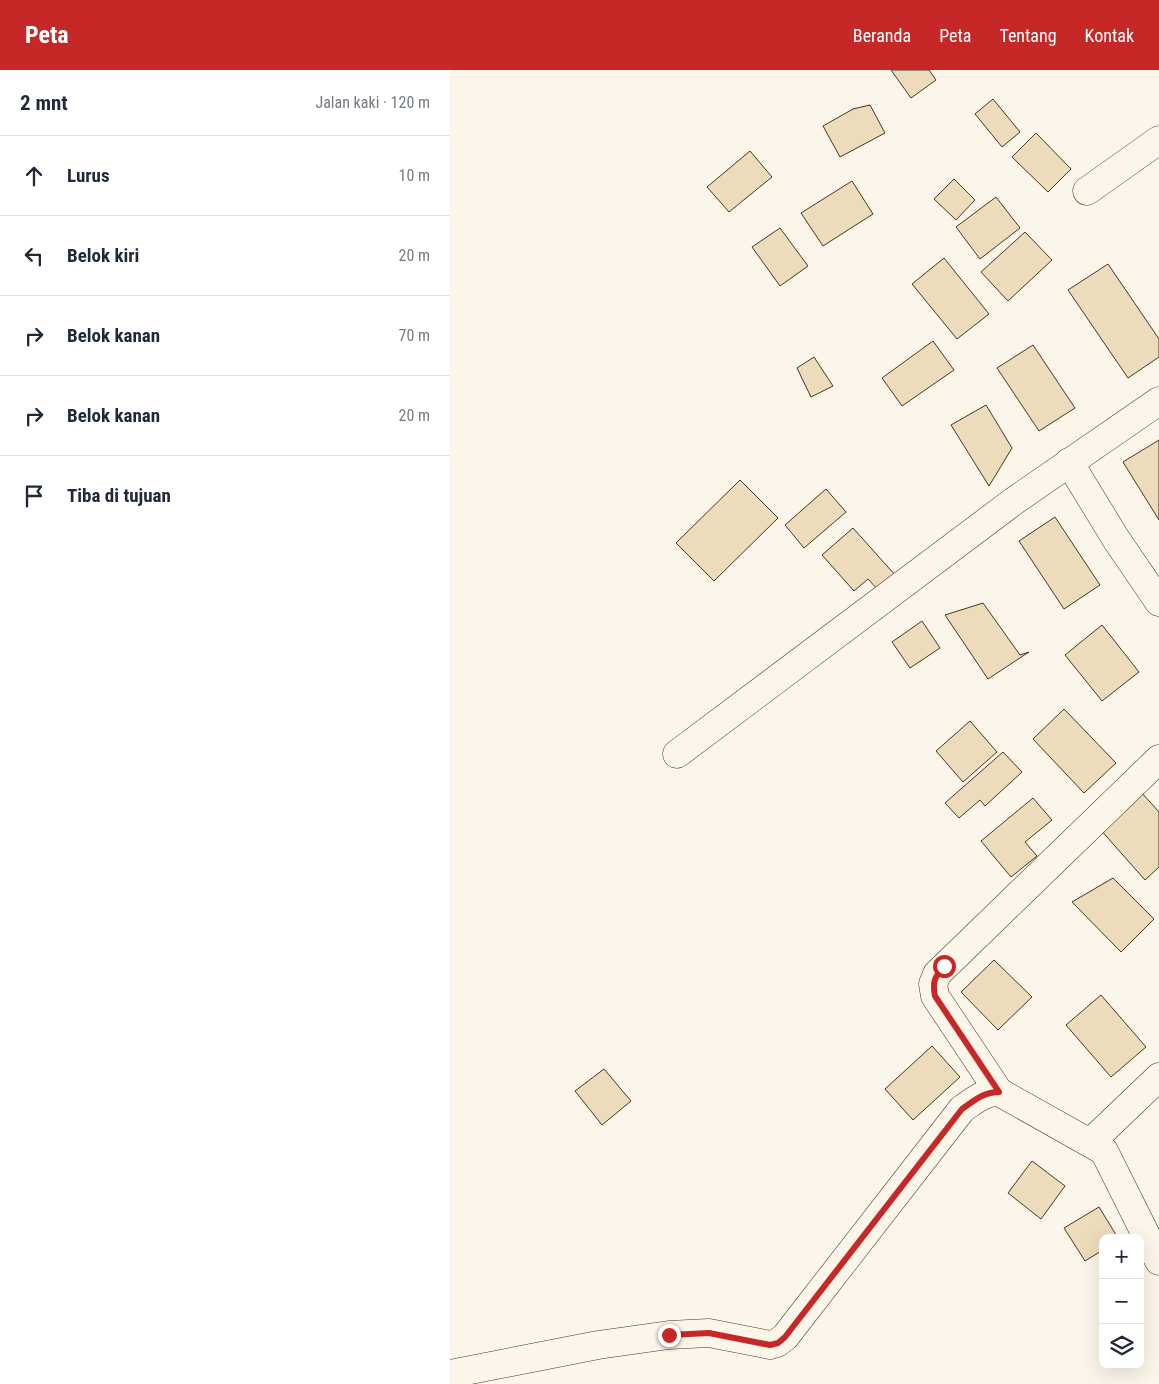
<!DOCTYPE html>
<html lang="id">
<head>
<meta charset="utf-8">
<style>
  body { margin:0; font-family:"Roboto Condensed",sans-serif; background:#f2f2f3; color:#1f2937 }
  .controls { position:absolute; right:15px; bottom:15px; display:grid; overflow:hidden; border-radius:10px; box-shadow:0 5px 20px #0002 }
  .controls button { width:45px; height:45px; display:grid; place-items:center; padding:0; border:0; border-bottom:1px solid #e0e1e3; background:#fff; color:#1f2937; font:25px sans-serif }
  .stop { position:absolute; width:15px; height:15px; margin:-11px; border:4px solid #c62828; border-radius:50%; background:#fff }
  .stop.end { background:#c62828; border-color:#fff; box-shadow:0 1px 5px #0008 }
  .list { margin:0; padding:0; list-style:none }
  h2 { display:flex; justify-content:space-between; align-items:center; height:65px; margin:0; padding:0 20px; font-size:21px }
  h2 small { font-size:16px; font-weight:400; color:#747a83 }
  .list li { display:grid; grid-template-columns:32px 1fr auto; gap:15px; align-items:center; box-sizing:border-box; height:80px; padding:0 20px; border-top:1px solid #e0e1e3 }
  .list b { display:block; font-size:19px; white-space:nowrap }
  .list em { font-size:16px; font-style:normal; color:#747a83 }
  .icon { flex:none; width:28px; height:28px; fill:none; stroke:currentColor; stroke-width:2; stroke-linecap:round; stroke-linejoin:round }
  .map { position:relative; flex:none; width:709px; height:1314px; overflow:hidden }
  header { display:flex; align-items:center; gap:30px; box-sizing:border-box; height:70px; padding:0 25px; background:#c62828; color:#fff }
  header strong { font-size:24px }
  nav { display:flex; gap:28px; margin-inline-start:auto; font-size:18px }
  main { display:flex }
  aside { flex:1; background:#fff }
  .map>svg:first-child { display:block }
  .building { fill:#ecdcbc; stroke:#4a3520 }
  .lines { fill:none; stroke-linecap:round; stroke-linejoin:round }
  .minor-casing { stroke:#4a3520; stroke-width:29 }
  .minor { stroke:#fbf6e9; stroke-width:28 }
  .route { stroke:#c62828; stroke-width:6 }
</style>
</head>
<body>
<header>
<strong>Peta</strong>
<nav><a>Beranda</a><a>Peta</a><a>Tentang</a><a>Kontak</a></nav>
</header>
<main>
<aside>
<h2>2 mnt<small>Jalan kaki · 120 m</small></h2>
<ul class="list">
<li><svg class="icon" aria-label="ahead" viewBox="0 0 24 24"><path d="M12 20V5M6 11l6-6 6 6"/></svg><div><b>Lurus</b></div><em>10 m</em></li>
<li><svg class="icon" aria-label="left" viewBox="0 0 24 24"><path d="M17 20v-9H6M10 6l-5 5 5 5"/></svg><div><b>Belok kiri</b></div><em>20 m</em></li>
<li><svg class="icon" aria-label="right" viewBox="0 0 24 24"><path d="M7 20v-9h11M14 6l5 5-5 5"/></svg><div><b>Belok kanan</b></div><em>70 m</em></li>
<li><svg class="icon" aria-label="right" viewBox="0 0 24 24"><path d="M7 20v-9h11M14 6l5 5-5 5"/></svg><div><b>Belok kanan</b></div><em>20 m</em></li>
<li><svg class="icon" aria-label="arrive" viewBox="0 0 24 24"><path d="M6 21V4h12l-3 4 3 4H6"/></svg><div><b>Tiba di tujuan</b></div></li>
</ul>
</aside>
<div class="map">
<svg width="709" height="1314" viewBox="0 0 709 1314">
  <rect width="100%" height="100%" fill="#fbf6e9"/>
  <g class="building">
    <polygon points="441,0 479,0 486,10 461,28"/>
    <polygon points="543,29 570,62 552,77 525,44"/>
    <polygon points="420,35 435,63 390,87 373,56 403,39"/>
    <polygon points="586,63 621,99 598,122 562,87"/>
    <polygon points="300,81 322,107 279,142 257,117"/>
    <polygon points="504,109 525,130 506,150 484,129"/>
    <polygon points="402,111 423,144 373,176 351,143"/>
    <polygon points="546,127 570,158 530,189 506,157"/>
    <polygon points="330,158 358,196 330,216 302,177"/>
    <polygon points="575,162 602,190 558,231 531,202"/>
    <polygon points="494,188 539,244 507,269 462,214"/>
    <polygon points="658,194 709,269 709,287 678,308 618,220"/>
    <polygon points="483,271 504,300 452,336 432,308"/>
    <polygon points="583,275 625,338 589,361 547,298"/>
    <polygon points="364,287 383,316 361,327 347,298"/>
    <polygon points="536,335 562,378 539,416 501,355"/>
    <polygon points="709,370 709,450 673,392"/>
    <polygon points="290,410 328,448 264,511 226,473"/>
    <polygon points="376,419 396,442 354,478 335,455"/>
    <polygon points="605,447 650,515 614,539 569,471"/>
    <polygon points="403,458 446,506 429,521 418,509 404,521 372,485"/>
    <polygon points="533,533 570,585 579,582 538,609 495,545"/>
    <polygon points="472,551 490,578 460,598 442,572"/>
    <polygon points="652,555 689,602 652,631 615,585"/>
    <polygon points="614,639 666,693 634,723 583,669"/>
    <polygon points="520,651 547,682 513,712 486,681"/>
    <polygon points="553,682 572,702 535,736 530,730 509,748 495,733"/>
    <polygon points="691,722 709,742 709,797 695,810 649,758"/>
    <polygon points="583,728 602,750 575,772 587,786 561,807 531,771"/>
    <polygon points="663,808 704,849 671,882 622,832"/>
    <polygon points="544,890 582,927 548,960 511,922"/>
    <polygon points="651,925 696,977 661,1007 616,955"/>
    <polygon points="482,976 510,1007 463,1050 435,1019"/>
    <polygon points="154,999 181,1031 152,1055 125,1021"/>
    <polygon points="582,1091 615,1116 591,1149 558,1123"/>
    <polygon points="649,1137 668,1168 653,1168 653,1180 635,1191 614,1158"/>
  </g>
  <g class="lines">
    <g class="minor-casing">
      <g id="minor">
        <polyline points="637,121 709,70"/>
        <polyline points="619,392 666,469 709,532"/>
        <polyline points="227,684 564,431 709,331"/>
        <polyline points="549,1022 485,926 483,914 487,904 709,689"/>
        <polyline points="641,1072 709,1007"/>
        <path d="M0 1304 148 1275 219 1265 259 1263 320 1275 327 1273 335 1267 512 1039C524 1031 533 1022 549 1022L654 1081 709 1191"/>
      </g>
    </g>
    <use href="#minor" class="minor"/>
  </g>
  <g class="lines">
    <path class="route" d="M219 1265 259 1263 320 1275 328 1273 335 1267 512 1039C524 1031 533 1022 549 1022L485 926C482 911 485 907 494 896"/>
  </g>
</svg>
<div class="controls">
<button>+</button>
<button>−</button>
<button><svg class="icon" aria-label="layers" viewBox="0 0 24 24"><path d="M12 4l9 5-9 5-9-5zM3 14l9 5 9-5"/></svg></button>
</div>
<div class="stop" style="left:494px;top:896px"></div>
<div class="stop end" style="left:219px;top:1265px"></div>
</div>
</main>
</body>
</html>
